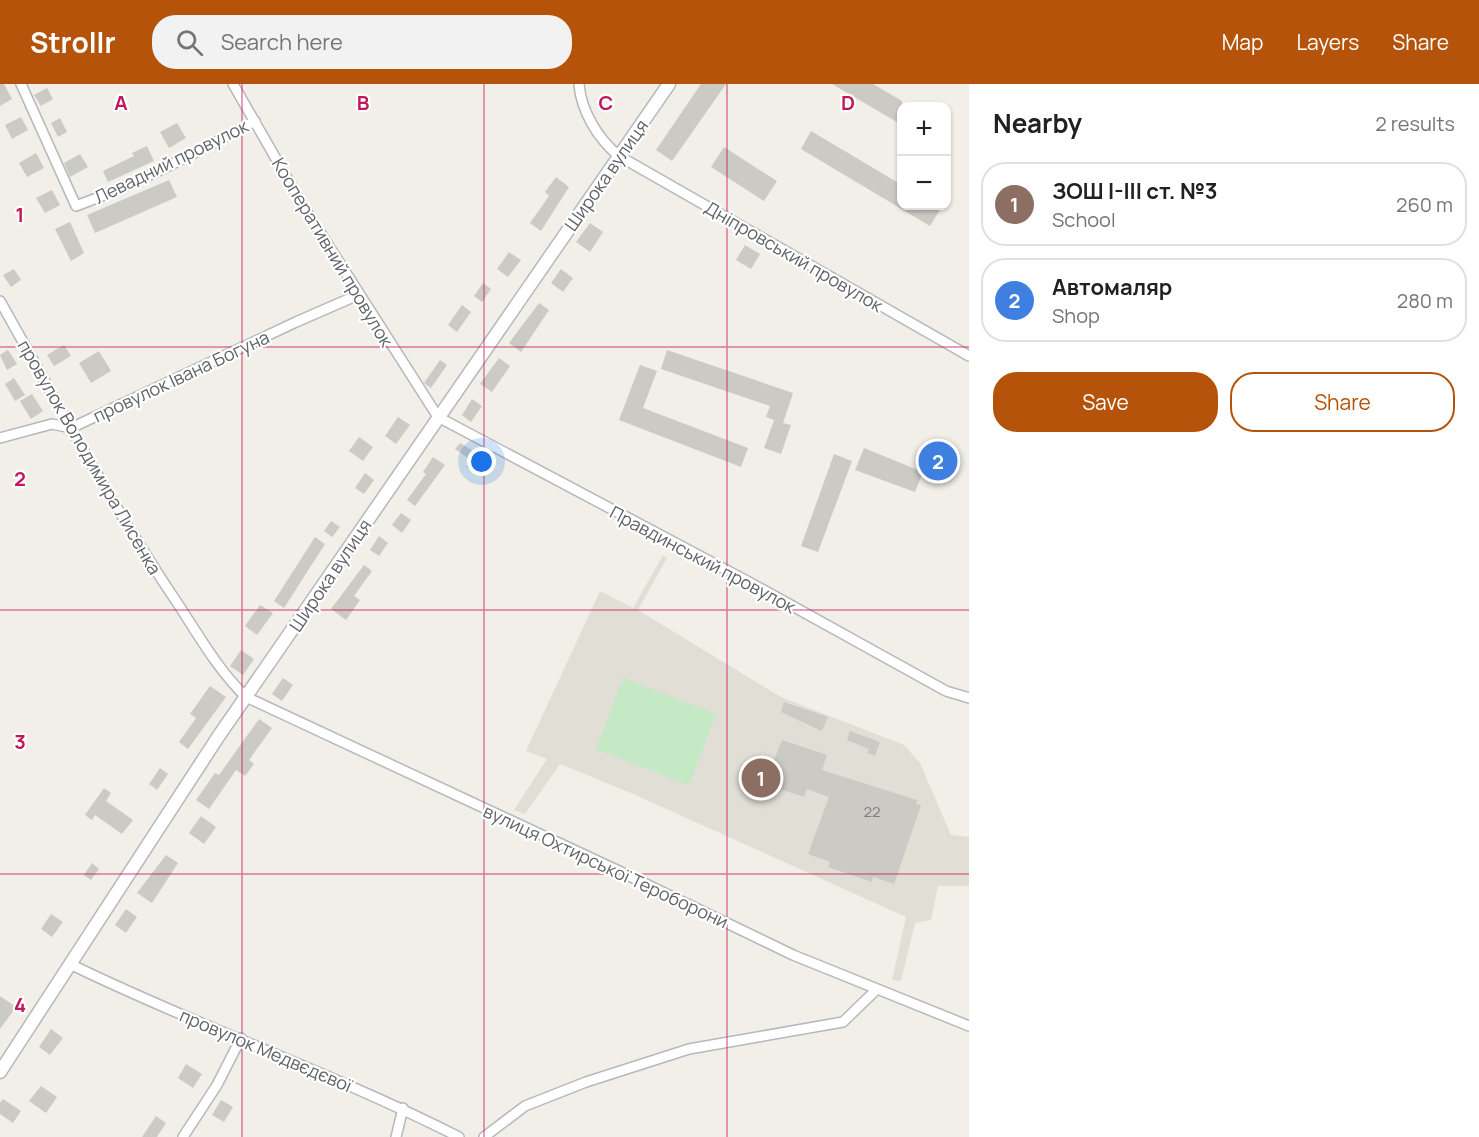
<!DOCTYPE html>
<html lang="en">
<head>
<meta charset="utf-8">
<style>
  body { margin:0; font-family:Manrope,sans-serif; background:#f2f2f2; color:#202124 }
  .controls { position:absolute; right:18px; top:18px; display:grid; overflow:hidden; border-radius:12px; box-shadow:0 2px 4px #0004 }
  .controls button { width:54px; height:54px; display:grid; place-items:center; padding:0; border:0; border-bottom:2px solid #e0e0e0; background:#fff; color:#202124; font:30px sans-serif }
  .you { position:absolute; left:482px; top:378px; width:21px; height:21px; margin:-15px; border:4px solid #fff; border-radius:50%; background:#1a73e8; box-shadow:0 0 0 9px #1a73e833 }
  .badge { display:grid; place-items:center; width:39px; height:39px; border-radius:50%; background:#b45309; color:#fff; font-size:20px; font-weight:700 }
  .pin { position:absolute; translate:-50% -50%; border:3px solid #fff; box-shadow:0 2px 6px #0006 }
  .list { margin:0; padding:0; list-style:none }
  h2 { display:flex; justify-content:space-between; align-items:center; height:78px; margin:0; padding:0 24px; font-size:26px }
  h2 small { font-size:20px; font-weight:400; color:#757577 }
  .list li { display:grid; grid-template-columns:39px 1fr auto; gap:18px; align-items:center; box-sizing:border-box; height:84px; margin:0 12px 12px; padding:0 12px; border:2px solid #e0e0e0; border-radius:24px }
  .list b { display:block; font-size:22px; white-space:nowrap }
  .list p { margin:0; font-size:20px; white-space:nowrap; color:#757577 }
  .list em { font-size:20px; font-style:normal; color:#757577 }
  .actions { display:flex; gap:12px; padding:18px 24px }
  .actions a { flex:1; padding:14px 0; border:2px solid #b45309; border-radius:24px; text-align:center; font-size:21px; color:#b45309 }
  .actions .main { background:#b45309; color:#fff }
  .icon { flex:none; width:33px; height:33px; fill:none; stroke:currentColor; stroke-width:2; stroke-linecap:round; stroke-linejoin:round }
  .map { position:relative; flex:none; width:969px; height:1053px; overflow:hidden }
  header { display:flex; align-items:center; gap:36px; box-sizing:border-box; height:84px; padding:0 30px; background:#b45309; color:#fff }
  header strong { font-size:28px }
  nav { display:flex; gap:33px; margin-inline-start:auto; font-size:21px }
  .search { width:420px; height:54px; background:#f2f2f2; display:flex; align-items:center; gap:15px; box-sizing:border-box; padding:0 21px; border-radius:24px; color:#757577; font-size:22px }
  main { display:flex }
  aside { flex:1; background:#fff }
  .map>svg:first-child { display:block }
  .education { fill:#e1ded6 }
  .green { fill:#c5e8c5 }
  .building { fill:#cccac5 }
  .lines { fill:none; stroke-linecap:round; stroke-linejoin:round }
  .minor-casing { stroke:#b5b8bc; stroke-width:12 }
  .tertiary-casing { stroke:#b5b8bc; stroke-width:15 }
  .minor { stroke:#fff; stroke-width:9 }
  .tertiary { stroke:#fff; stroke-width:12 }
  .grid { fill:none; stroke:#c2185b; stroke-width:1.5; stroke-opacity:0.55 }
  .labels { text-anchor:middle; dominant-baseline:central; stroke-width:4.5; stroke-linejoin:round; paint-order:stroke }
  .number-label { font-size:15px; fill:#7a7d7f }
  .street-label { font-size:18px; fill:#5f6368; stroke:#fff }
  .grid-label { font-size:20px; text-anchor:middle; font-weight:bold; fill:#c2185b; stroke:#fff; stroke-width:4.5; stroke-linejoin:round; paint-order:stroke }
</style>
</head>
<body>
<header>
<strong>Strollr</strong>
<div class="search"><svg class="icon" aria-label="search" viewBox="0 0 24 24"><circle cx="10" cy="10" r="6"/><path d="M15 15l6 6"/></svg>Search here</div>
<nav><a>Map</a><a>Layers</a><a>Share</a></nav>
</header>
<main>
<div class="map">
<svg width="969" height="1053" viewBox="0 0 969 1053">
  <rect width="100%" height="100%" fill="#f1efe8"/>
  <polygon class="education" points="663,471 667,474 638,526 781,613 904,661 920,679 951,751 969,753 969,802 938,802 931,836 915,839 901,897 892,896 906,833 631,709 560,680 525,730 514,726 547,675 526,667 600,507 633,524"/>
  <polygon class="green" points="623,594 716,630 689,701 596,665"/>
  <g class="building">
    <polygon points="0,0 4,0 12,15 0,22"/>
    <polygon points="701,0 726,0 672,77 656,66"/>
    <polygon points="832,0 873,0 902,17 902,41"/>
    <polygon points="47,4 53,15 41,22 34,11"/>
    <polygon points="21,33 28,46 12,55 5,41"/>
    <polygon points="60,34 67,48 58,53 51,39"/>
    <polygon points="177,39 186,54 169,64 160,48"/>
    <polygon points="811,47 902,101 902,122 936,122 941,124 930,142 801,65"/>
    <polygon points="147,62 154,77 108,98 103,87 134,72 132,69"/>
    <polygon points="724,63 777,97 764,117 711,83"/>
    <polygon points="36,69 44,84 27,93 19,79"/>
    <polygon points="80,70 88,83 70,93 64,79"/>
    <polygon points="556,93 569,103 541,147 530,139 549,112 545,108"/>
    <polygon points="169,96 177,113 95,149 87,131"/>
    <polygon points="52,106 60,121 45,129 36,114"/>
    <polygon points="70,138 84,169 71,177 55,145"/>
    <polygon points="590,139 603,148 590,168 576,158"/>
    <polygon points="745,161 760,170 751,185 736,176"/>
    <polygon points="509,168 521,176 508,193 497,185"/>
    <polygon points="14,185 21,196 11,203 3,191"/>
    <polygon points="561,185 573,194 563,208 551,199"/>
    <polygon points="483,199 491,205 482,218 474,212"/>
    <polygon points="539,219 549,226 521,268 509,259"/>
    <polygon points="462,221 471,228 457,248 448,241"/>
    <polygon points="64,261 71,272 54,282 47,271"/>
    <polygon points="8,266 17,280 7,286 0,271"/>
    <polygon points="667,266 793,309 783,339 791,341 781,370 764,364 774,336 766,333 770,322 661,285"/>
    <polygon points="99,267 111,287 91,299 79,279"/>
    <polygon points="499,274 510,282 492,308 480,300"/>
    <polygon points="440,276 447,281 431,304 424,299"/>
    <polygon points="640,281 657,287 643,324 748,364 741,383 619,336"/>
    <polygon points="14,294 25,311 15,317 5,300"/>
    <polygon points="32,310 43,327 31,335 20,317"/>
    <polygon points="472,315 482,322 471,338 462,331"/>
    <polygon points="398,333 410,341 396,360 385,352"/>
    <polygon points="359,353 373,363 363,377 349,367"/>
    <polygon points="460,359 490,377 479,392 466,383 471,376 455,365"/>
    <polygon points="864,364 923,388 915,408 855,386"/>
    <polygon points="834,370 852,377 818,468 801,462"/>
    <polygon points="433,373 445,381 415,422 407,416 426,390 423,388"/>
    <polygon points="365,389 374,396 364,410 355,404"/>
    <polygon points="401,429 411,436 402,449 392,441"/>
    <polygon points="331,437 340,443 332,453 324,447"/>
    <polygon points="379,452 388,459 379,472 370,466"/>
    <polygon points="315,453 325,460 284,524 274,517"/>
    <polygon points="364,481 372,487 354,512 360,516 346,536 331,525"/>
    <polygon points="260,521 273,529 257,551 245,542"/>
    <polygon points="241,566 254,575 243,591 230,582"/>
    <polygon points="283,594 293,601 282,617 272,610"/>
    <polygon points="210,602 226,613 188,665 179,658 196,634 190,630"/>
    <polygon points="784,618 828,633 822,647 781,628"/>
    <polygon points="259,635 272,644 249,676 254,680 245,692 236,686 209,725 196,716 215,689 219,691"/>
    <polygon points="850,647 880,658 875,672 867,669 869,665 847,656"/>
    <polygon points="782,656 827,671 822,686 917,716 916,720 921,721 894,800 873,793 872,798 828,783 830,778 808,770 829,713 807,705 804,713 765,700"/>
    <polygon points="160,684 168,690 157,706 149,700"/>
    <polygon points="104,704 111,709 106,717 133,736 122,750 95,731 92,736 85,731"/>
    <polygon points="201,732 216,743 204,760 189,749"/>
    <polygon points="166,771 178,779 152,819 137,809"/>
    <polygon points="92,779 99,785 91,796 84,791"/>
    <polygon points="126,825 137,833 126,849 115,841"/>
    <polygon points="51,830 63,838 52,853 41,845"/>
    <polygon points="0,912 16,923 0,945"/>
    <polygon points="51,945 63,954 50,971 39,963"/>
    <polygon points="186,980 202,990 193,1004 178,994"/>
    <polygon points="41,1002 57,1013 46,1029 29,1017"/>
    <polygon points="3,1015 21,1027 13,1039 0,1030 0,1019"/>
    <polygon points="221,1016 233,1023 224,1038 212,1031"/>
    <polygon points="156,1032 166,1039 157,1053 142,1053"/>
  </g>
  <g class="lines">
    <g class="minor-casing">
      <g id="minor">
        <path d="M21 0 76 122C139 99 197 68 255 37"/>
        <polyline points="233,0 302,120 438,333 749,498 946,607 969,614"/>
        <path d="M579 0C581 27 598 55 619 72L969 272"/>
        <path d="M0 217C57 318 111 421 176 517 198 550 217 585 246 613L619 787 793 871 969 942"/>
        <polyline points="0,354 52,340 71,344 296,238 358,211"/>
        <path d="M72 881C199 943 333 989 459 1053"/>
        <polyline points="183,1053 217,1001 241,954"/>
        <polyline points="396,1053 403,1024"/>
        <polyline points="484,1053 525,1022 586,998 689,965 843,938 876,906"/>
      </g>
    </g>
    <g class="tertiary-casing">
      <polyline id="tertiary" points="0,988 218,653 669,0"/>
    </g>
    <use href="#minor" class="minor"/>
    <use href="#tertiary" class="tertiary"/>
  </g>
  <path class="grid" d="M242 0V1053M484 0V1053M727 0V1053M0 263H969M0 526H969M0 790H969"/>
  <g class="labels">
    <g class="number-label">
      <text x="872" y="727">22</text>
    </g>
    <g class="street-label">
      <text transform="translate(171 77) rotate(-26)">Левадний провулок</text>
      <text transform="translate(606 91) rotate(-55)">Широка вулиця</text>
      <text transform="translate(333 168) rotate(59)">Кооперативний провулок</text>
      <text transform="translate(794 172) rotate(30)">Дніпровський провулок</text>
      <text transform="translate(181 292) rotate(-25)">провулок Івана Богуна</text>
      <text transform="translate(90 373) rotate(60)">провулок Володимира Лисенка</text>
      <text transform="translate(703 475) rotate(28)">Правдинський провулок</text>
      <text transform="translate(330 491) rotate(-56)">Широка вулиця</text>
      <text transform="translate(606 782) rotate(25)">вулиця Охтирської Тероборони</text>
      <text transform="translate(266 966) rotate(23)">провулок Медвєдєвої</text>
    </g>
  </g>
  <g class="grid-label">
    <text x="121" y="26">A</text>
    <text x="363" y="26">B</text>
    <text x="606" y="26">C</text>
    <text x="848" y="26">D</text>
    <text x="20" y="138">1</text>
    <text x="20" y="402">2</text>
    <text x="20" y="665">3</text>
    <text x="20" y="928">4</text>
  </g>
</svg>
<div class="controls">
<button>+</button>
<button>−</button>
</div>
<div class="you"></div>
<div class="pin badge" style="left:761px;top:694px;background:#8d6e63">1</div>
<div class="pin badge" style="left:938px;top:377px;background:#3f7fe0">2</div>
</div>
<aside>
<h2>Nearby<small>2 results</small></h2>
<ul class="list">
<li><span class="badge" style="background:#8d6e63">1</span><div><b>ЗОШ І-ІІІ ст. №3</b><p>School</p></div><em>260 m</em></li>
<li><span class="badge" style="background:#3f7fe0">2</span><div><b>Автомаляр</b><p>Shop</p></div><em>280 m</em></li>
</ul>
<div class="actions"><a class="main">Save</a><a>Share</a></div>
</aside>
</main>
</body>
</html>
